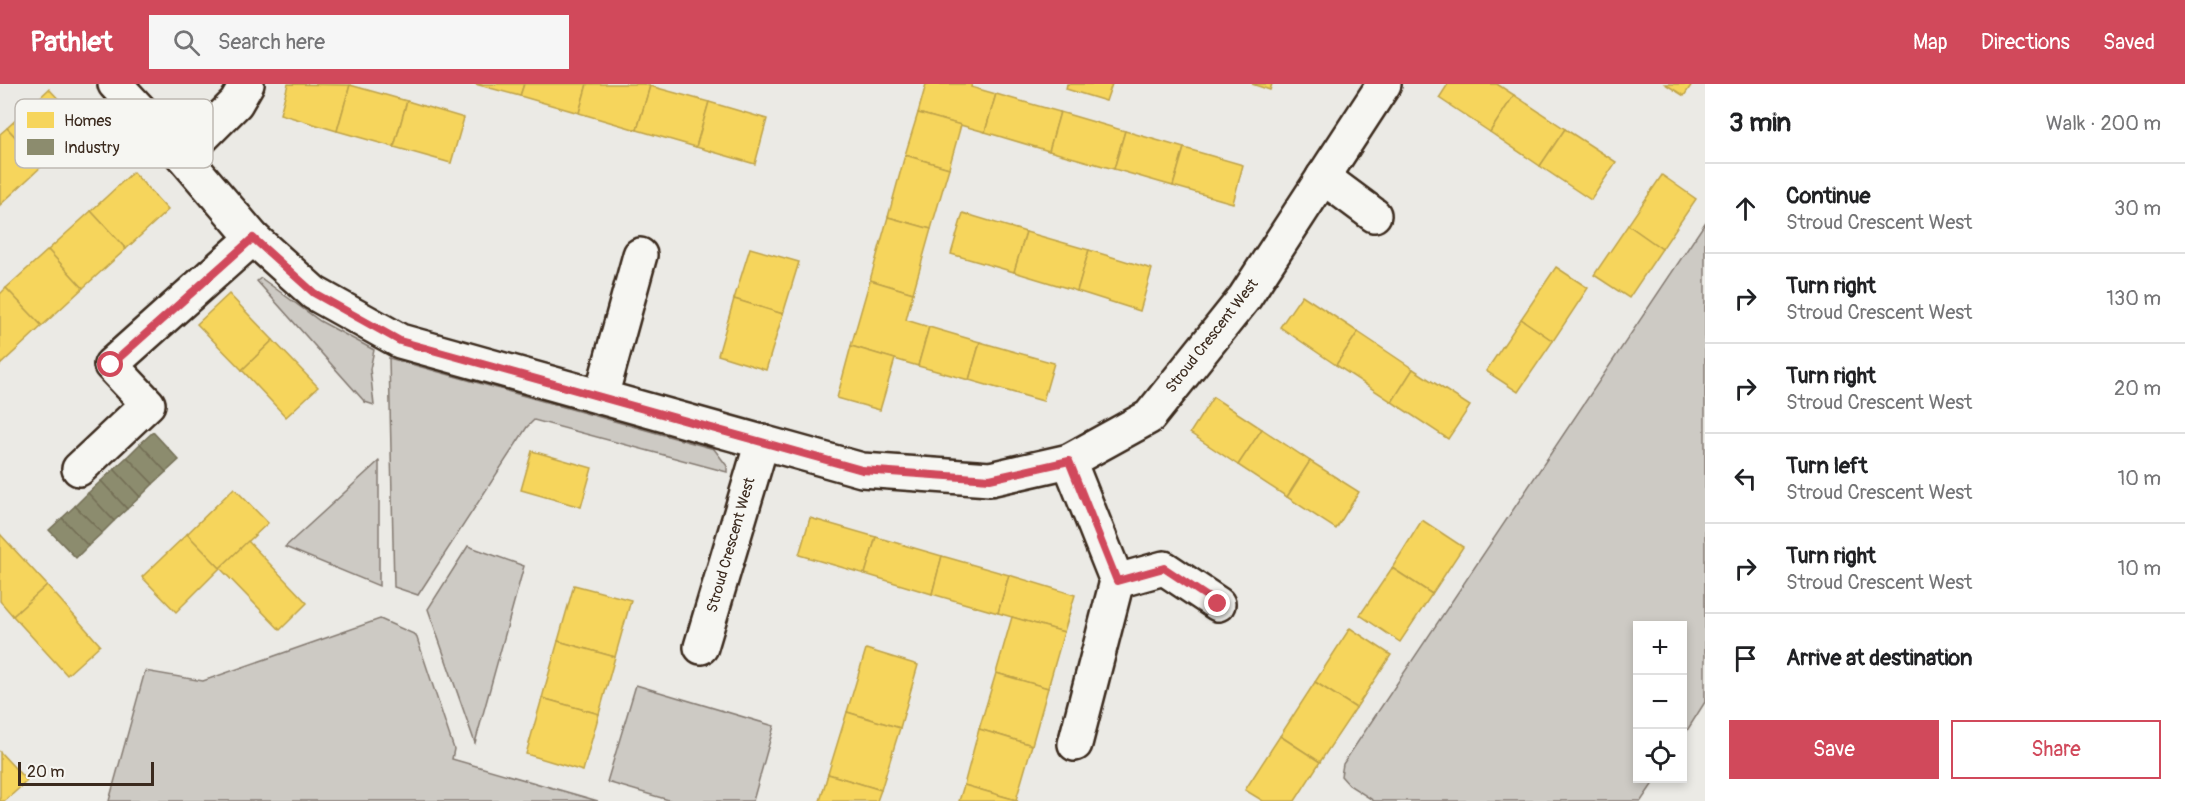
<!DOCTYPE html>
<html lang="en">
<head>
<meta charset="utf-8">
<style>
  body { margin:0; font-family:Pangolin,sans-serif; background:#f6f6f6; color:#202124 }
  .controls { position:absolute; right:18px; bottom:18px; display:grid; overflow:hidden; border-radius:0px; box-shadow:0 3px 9px #0003 }
  .controls button { width:54px; height:54px; display:grid; place-items:center; padding:0; border:0; border-bottom:2px solid #e0e0e0; background:#fff; color:#202124; font:30px sans-serif }
  .scale { position:absolute; left:18px; bottom:15px; width:136px; box-sizing:border-box; padding-left:6px; border:3px solid #3b2a1e; border-top:0; font-size:16px; line-height:21px; white-space:nowrap; color:#3b2a1e; -webkit-text-stroke:4px #f6f6f2; paint-order:stroke }
  .stop { position:absolute; width:18px; height:18px; margin:-14px; border:4px solid #d1495b; border-radius:50%; background:#fff }
  .stop.end { background:#d1495b; border-color:#fff; box-shadow:0 2px 6px #0008 }
  .list { margin:0; padding:0; list-style:none }
  h2 { display:flex; justify-content:space-between; align-items:center; height:78px; margin:0; padding:0 24px; font-size:26px }
  h2 small { font-size:20px; font-weight:400; color:#757577 }
  .list li { display:grid; grid-template-columns:39px 1fr auto; gap:18px; align-items:center; box-sizing:border-box; height:90px; padding:0 24px; border-top:2px solid #e0e0e0 }
  .list b { display:block; font-size:22px; white-space:nowrap }
  .list p { margin:0; font-size:20px; white-space:nowrap; color:#757577 }
  .list em { font-size:20px; font-style:normal; color:#757577 }
  .actions { display:flex; gap:12px; padding:18px 24px }
  .actions a { flex:1; padding:14px 0; border:2px solid #d1495b; border-radius:0px; text-align:center; font-size:21px; color:#d1495b }
  .actions .main { background:#d1495b; color:#fff }
  .icon { flex:none; width:33px; height:33px; fill:none; stroke:currentColor; stroke-width:2; stroke-linecap:round; stroke-linejoin:round }
  .map { position:relative; flex:none; width:1705px; height:717px; overflow:hidden }
  header { display:flex; align-items:center; gap:36px; box-sizing:border-box; height:84px; padding:0 30px; background:#d1495b; color:#fff }
  header strong { font-size:28px }
  nav { display:flex; gap:33px; margin-inline-start:auto; font-size:21px }
  .search { width:420px; height:54px; background:#f6f6f6; display:flex; align-items:center; gap:15px; box-sizing:border-box; padding:0 21px; border-radius:0px; color:#757577; font-size:22px }
  main { display:flex }
  aside { flex:1; background:#fff }
  .map>svg:first-child { display:block }
  .green { fill:#cdcac4; stroke:#847a71; stroke-width:1.5 }
  .homes { fill:#f6d55c; stroke:#bea249; stroke-width:1.5 }
  .industry { fill:#8c8c6e; stroke:#746f56; stroke-width:1.5 }
  .lines { fill:none; stroke-linecap:round; stroke-linejoin:round }
  .minor-casing { stroke:#3b2a1e; stroke-width:38 }
  .minor { stroke:#f6f6f2; stroke-width:33 }
  .route { stroke:#d1495b; stroke-width:8 }
  .labels { text-anchor:middle; dominant-baseline:central; stroke-width:6; stroke-linejoin:round; paint-order:stroke }
  .street-label { font-size:15px; fill:#3b2a1e; stroke:#f6f6f2 }
  .key { fill:#f6f6f2; stroke:#beb9b2; stroke-width:1.5 }
  .key-label { font-size:16px; fill:#3b2a1e }
</style>
</head>
<body>
<header>
<strong>Pathlet</strong>
<div class="search"><svg class="icon" aria-label="search" viewBox="0 0 24 24"><circle cx="10" cy="10" r="6"/><path d="M15 15l6 6"/></svg>Search here</div>
<nav><a>Map</a><a>Directions</a><a>Saved</a></nav>
</header>
<main>
<div class="map">
<svg width="1705" height="717" viewBox="0 0 1705 717">
  <rect width="100%" height="100%" fill="#ebeae5"/>
  <filter id="ink" filterUnits="userSpaceOnUse"><feTurbulence type="fractalNoise" baseFrequency=".0167" numOctaves="2"/><feDisplacementMap in="SourceGraphic" scale="12" xChannelSelector="R" yChannelSelector="G"/><feConvolveMatrix kernelMatrix="1 2 1 2 8 2 1 2 1" color-interpolation-filters="sRGB"/></filter>
  <g filter="url(#ink)">
    <g class="green">
      <polygon points="1705,139 1705,618 1683,653 1682,542 1638,542 1638,694 1656,695 1641,717 1374,717 1349,701 1341,692 1343,680"/>
      <polygon points="261,194 320,237 374,266 370,285 374,321 365,318 257,197"/>
      <polygon points="389,274 714,365 727,382 727,388 534,336 527,343 418,511 394,503"/>
      <polygon points="379,377 379,502 285,463"/>
      <polygon points="468,462 524,482 475,659 428,525"/>
      <polygon points="380,535 416,551 454,665 452,675 598,717 109,717 145,587 203,597"/>
      <polygon points="636,601 774,642 753,717 672,717 607,698"/>
    </g>
    <g class="homes">
      <polygon points="288,0 350,1 337,47 280,30"/>
      <polygon points="475,0 524,0 520,12"/>
      <polygon points="524,0 587,0 579,29 520,12"/>
      <polygon points="587,0 643,0 650,2 637,46 579,29"/>
      <polygon points="926,0 972,0 971,3 996,10 985,48 918,29"/>
      <polygon points="1067,0 1112,0 1106,17 1066,5"/>
      <polygon points="1252,0 1272,0 1270,6"/>
      <polygon points="1448,0 1497,0 1514,11 1490,48 1439,14"/>
      <polygon points="1665,0 1692,0 1684,12"/>
      <polygon points="350,1 407,17 394,63 337,47"/>
      <polygon points="650,2 709,18 696,63 637,46"/>
      <polygon points="49,5 85,43 42,82 7,44"/>
      <polygon points="996,10 1060,28 1049,67 985,48"/>
      <polygon points="1514,11 1565,45 1540,82 1490,48"/>
      <polygon points="407,17 464,34 451,79 394,63"/>
      <polygon points="709,18 767,35 755,80 696,63"/>
      <polygon points="1060,28 1125,47 1114,85 1049,67"/>
      <polygon points="918,29 961,41 949,84 905,71"/>
      <polygon points="7,44 42,82 0,121 0,50"/>
      <polygon points="1565,45 1616,78 1591,116 1540,82"/>
      <polygon points="1125,47 1184,64 1173,102 1114,85"/>
      <polygon points="1184,64 1243,81 1233,119 1173,102"/>
      <polygon points="905,71 949,84 931,145 888,133"/>
      <polygon points="133,88 168,126 126,165 91,127"/>
      <polygon points="1662,91 1696,115 1662,165 1628,141"/>
      <polygon points="91,127 126,165 83,204 48,166"/>
      <polygon points="963,129 1026,148 1014,188 951,170"/>
      <polygon points="888,133 931,145 913,209 870,196"/>
      <polygon points="1628,141 1662,165 1629,214 1594,191"/>
      <polygon points="1026,148 1089,166 1077,207 1014,188"/>
      <polygon points="750,164 799,178 783,230 734,215"/>
      <polygon points="48,166 83,204 42,242 6,204"/>
      <polygon points="1089,166 1152,185 1140,227 1077,207"/>
      <polygon points="1556,183 1588,204 1553,257 1521,235"/>
      <polygon points="870,196 913,209 906,236 929,243 918,282 851,262"/>
      <polygon points="6,204 42,242 0,281 0,210"/>
      <polygon points="229,210 273,256 242,286 197,240"/>
      <polygon points="1302,211 1358,248 1336,281 1280,243"/>
      <polygon points="734,215 783,230 766,286 718,271"/>
      <polygon points="1521,235 1553,257 1518,308 1486,287"/>
      <polygon points="929,243 980,258 969,296 918,282"/>
      <polygon points="1358,248 1413,285 1392,318 1336,281"/>
      <polygon points="273,256 318,303 286,333 242,286"/>
      <polygon points="980,258 1054,279 1043,317 969,296"/>
      <polygon points="851,262 895,275 880,326 837,314"/>
      <polygon points="1413,285 1470,322 1448,355 1392,318"/>
      <polygon points="1213,313 1262,345 1238,381 1190,349"/>
      <polygon points="1262,345 1310,377 1287,413 1238,381"/>
      <polygon points="532,367 592,384 581,423 521,406"/>
      <polygon points="1310,377 1359,408 1336,445 1287,413"/>
      <polygon points="234,404 268,439 220,484 187,450"/>
      <polygon points="810,434 876,453 865,490 799,471"/>
      <polygon points="1422,436 1463,463 1432,510 1392,484"/>
      <polygon points="0,450 47,501 13,532 0,517"/>
      <polygon points="187,450 220,484 176,528 142,493"/>
      <polygon points="876,453 942,472 932,510 865,490"/>
      <polygon points="248,457 307,519 280,546 220,484"/>
      <polygon points="942,472 1009,491 998,529 932,510"/>
      <polygon points="1392,484 1432,510 1400,558 1360,531"/>
      <polygon points="1009,491 1075,511 1064,548 998,529"/>
      <polygon points="47,501 100,561 67,591 13,532"/>
      <polygon points="574,501 631,516 615,573 558,557"/>
      <polygon points="1012,533 1064,548 1048,604 996,589"/>
      <polygon points="1350,544 1391,571 1356,624 1315,598"/>
      <polygon points="558,557 615,573 599,630 542,614"/>
      <polygon points="866,565 918,581 900,644 847,628"/>
      <polygon points="996,589 1048,604 1032,661 979,645"/>
      <polygon points="1315,598 1356,624 1320,678 1280,652"/>
      <polygon points="542,614 599,630 583,687 526,670"/>
      <polygon points="847,628 900,644 881,706 828,690"/>
      <polygon points="979,645 1032,661 1016,716 964,701"/>
      <polygon points="1280,652 1320,678 1295,717 1263,717 1245,706"/>
      <polygon points="0,668 27,697 5,717 0,717"/>
      <polygon points="828,690 881,706 877,717 820,717"/>
      <polygon points="964,701 1016,716 1018,717 959,717"/>
    </g>
    <g class="industry">
      <polygon points="153,348 179,376 166,388 140,360"/>
      <polygon points="140,360 166,388 153,400 127,373"/>
      <polygon points="127,373 153,400 140,413 114,385"/>
      <polygon points="114,385 140,413 127,425 101,397"/>
      <polygon points="101,397 127,425 114,437 88,409"/>
      <polygon points="88,409 114,437 102,449 75,422"/>
      <polygon points="75,422 102,449 88,462 62,434"/>
      <polygon points="62,434 88,462 76,474 49,446"/>
    </g>
    <g class="lines">
      <g class="minor-casing">
        <g id="minor">
          <polyline points="115,0 183,72 253,154 314,209 400,257 862,386 990,395 1069,377 1149,333 1245,213 1384,0"/>
          <polyline points="183,72 236,19 247,0"/>
          <polyline points="1323,93 1374,131"/>
          <polyline points="601,313 640,171"/>
          <polyline points="1069,377 1117,497 1075,660"/>
          <polyline points="79,385 148,320 111,281 253,154"/>
          <polyline points="1117,497 1164,484 1218,520"/>
          <polyline points="701,563 762,358"/>
        </g>
      </g>
      <use href="#minor" class="minor"/>
    </g>
  </g>
  <g class="lines" filter="url(#ink)">
    <polyline class="route" points="111,281 253,154 314,209 400,257 862,386 990,395 1069,377 1117,497 1164,484 1218,520"/>
  </g>
  <g class="labels">
    <g class="street-label">
      <text transform="translate(1212 252) rotate(-52)">Stroud Crescent West</text>
      <text transform="translate(731 461) rotate(-74)">Stroud Crescent West</text>
    </g>
  </g>
  <rect x="15" y="15" width="198" height="69" rx="9" class="key"/>
  <rect x="27" y="28" width="27" height="16" fill="#f6d55c"/>
  <rect x="27" y="55" width="27" height="16" fill="#8c8c6e"/>
  <g class="key-label">
    <text x="64" y="42">Homes</text>
    <text x="64" y="69">Industry</text>
  </g>
</svg>
<div class="controls">
<button>+</button>
<button>−</button>
<button><svg class="icon" aria-label="locate" viewBox="0 0 24 24"><circle cx="12" cy="12" r="6"/><path d="M12 2v4M12 18v4M2 12h4M18 12h4"/></svg></button>
</div>
<div class="scale">20 m</div>
<div class="stop" style="left:111px;top:281px"></div>
<div class="stop end" style="left:1218px;top:520px"></div>
</div>
<aside>
<h2>3 min<small>Walk · 200 m</small></h2>
<ul class="list">
<li><svg class="icon" aria-label="ahead" viewBox="0 0 24 24"><path d="M12 20V5M6 11l6-6 6 6"/></svg><div><b>Continue</b><p>Stroud Crescent West</p></div><em>30 m</em></li>
<li><svg class="icon" aria-label="right" viewBox="0 0 24 24"><path d="M7 20v-9h11M14 6l5 5-5 5"/></svg><div><b>Turn right</b><p>Stroud Crescent West</p></div><em>130 m</em></li>
<li><svg class="icon" aria-label="right" viewBox="0 0 24 24"><path d="M7 20v-9h11M14 6l5 5-5 5"/></svg><div><b>Turn right</b><p>Stroud Crescent West</p></div><em>20 m</em></li>
<li><svg class="icon" aria-label="left" viewBox="0 0 24 24"><path d="M17 20v-9H6M10 6l-5 5 5 5"/></svg><div><b>Turn left</b><p>Stroud Crescent West</p></div><em>10 m</em></li>
<li><svg class="icon" aria-label="right" viewBox="0 0 24 24"><path d="M7 20v-9h11M14 6l5 5-5 5"/></svg><div><b>Turn right</b><p>Stroud Crescent West</p></div><em>10 m</em></li>
<li><svg class="icon" aria-label="arrive" viewBox="0 0 24 24"><path d="M6 21V4h12l-3 4 3 4H6"/></svg><div><b>Arrive at destination</b></div></li>
</ul>
<div class="actions"><a class="main">Save</a><a>Share</a></div>
</aside>
</main>
</body>
</html>
